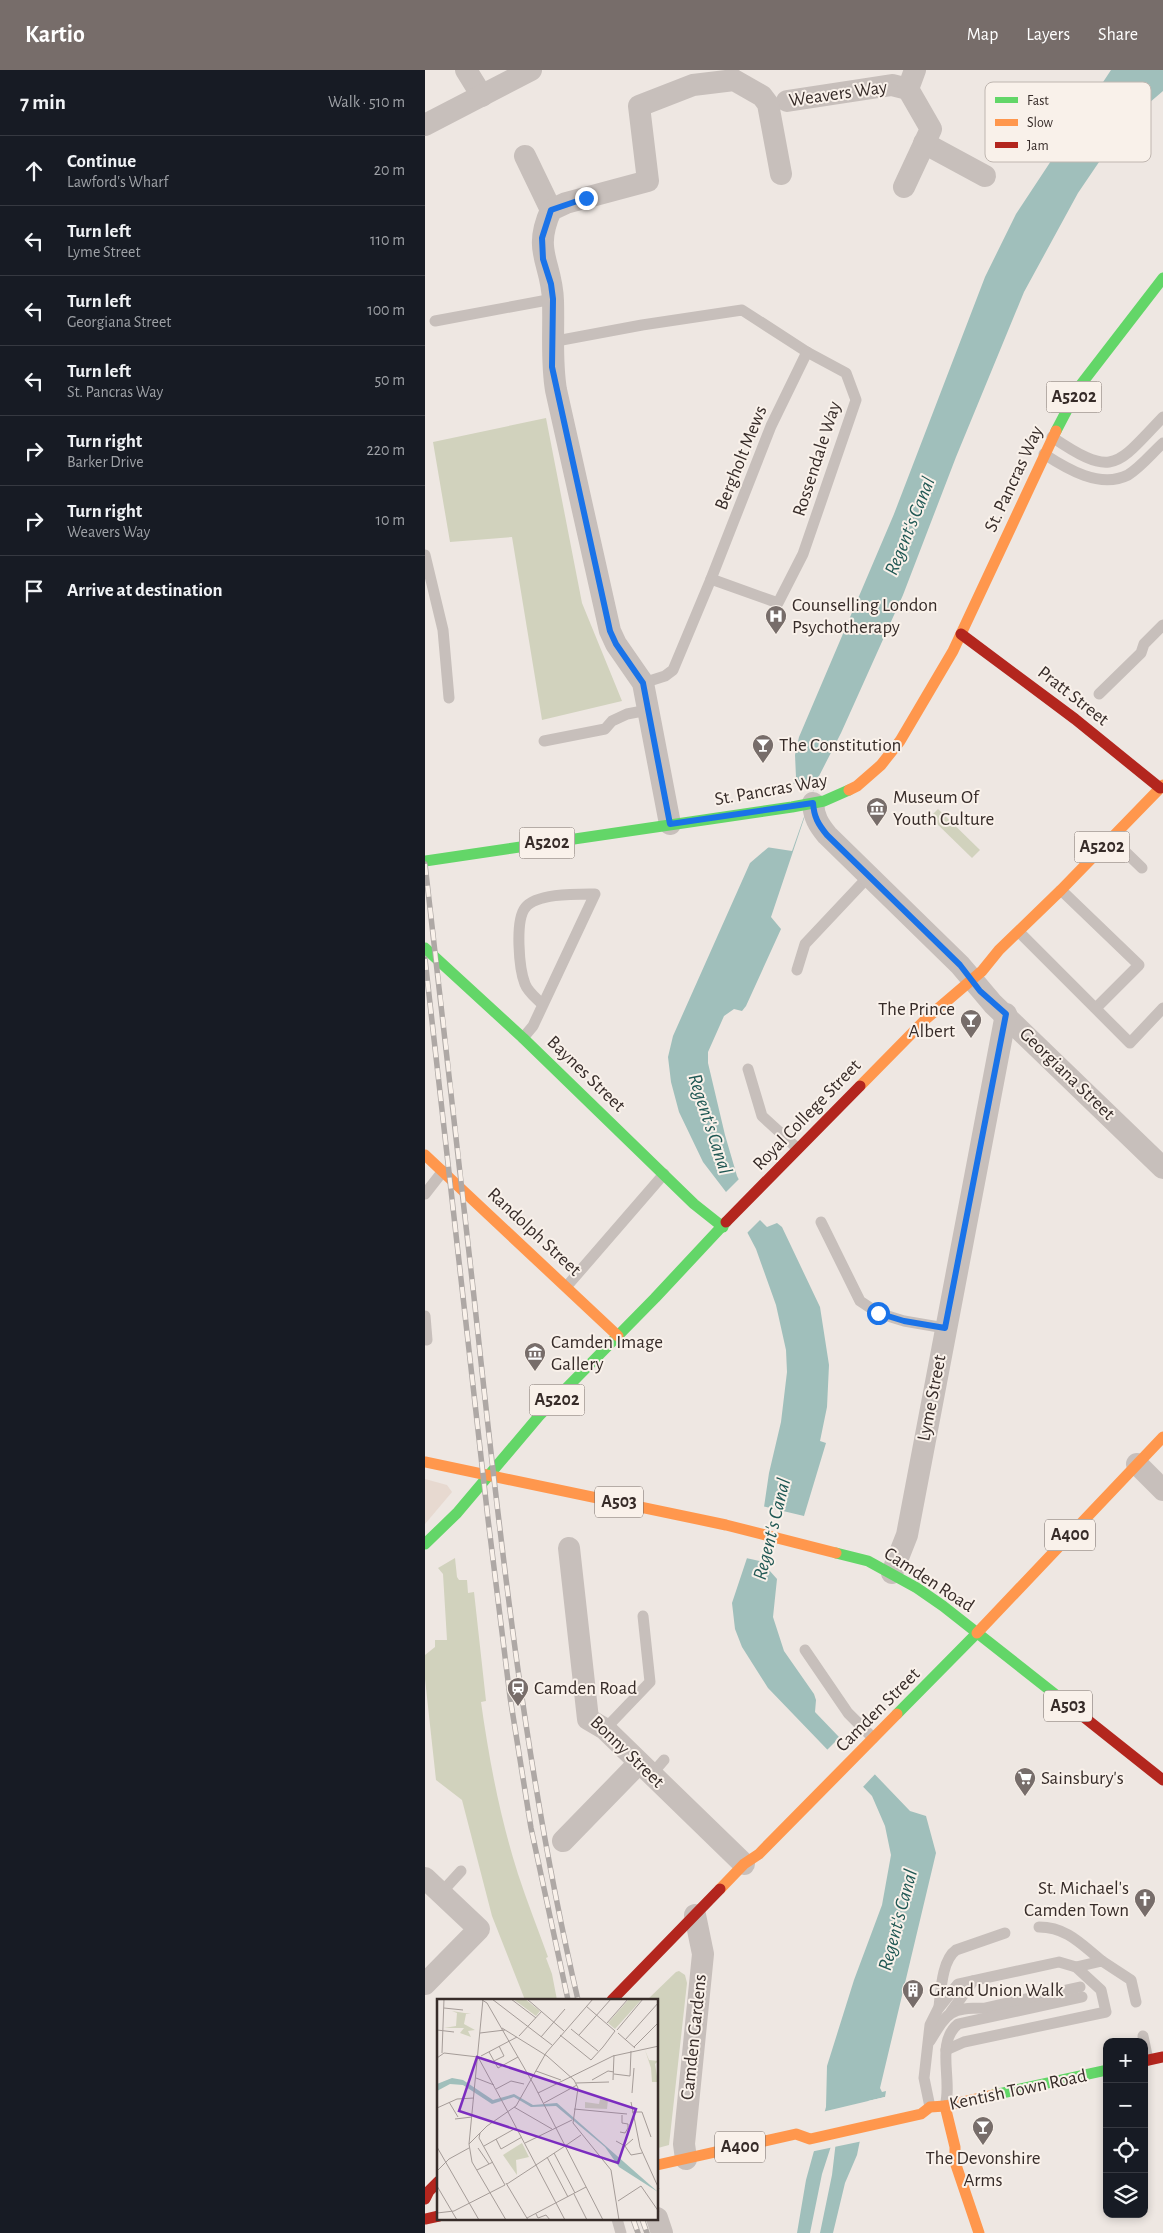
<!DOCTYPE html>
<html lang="en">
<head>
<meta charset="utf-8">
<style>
  body { margin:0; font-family:"Alegreya Sans",sans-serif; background:#242831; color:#f1f3f6 }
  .controls { position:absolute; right:15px; bottom:15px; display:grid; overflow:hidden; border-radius:10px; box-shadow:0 2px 8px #0003 }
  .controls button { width:45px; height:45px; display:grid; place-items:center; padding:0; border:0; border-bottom:1px solid #363941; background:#171b24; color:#f1f3f6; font:25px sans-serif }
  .stop { position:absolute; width:15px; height:15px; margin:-11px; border:4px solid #1a73e8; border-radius:50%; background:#fff }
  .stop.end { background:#1a73e8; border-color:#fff; box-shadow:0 1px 5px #0008 }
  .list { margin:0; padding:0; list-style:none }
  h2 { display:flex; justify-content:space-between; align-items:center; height:65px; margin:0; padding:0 20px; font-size:21px }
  h2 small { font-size:16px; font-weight:400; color:#9ea1a6 }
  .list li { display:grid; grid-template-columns:32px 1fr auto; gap:15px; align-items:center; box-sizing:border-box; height:70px; padding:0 20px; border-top:1px solid #363941 }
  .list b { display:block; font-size:19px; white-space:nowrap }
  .list p { margin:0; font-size:16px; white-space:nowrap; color:#9ea1a6 }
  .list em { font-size:16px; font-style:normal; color:#9ea1a6 }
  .icon { flex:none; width:28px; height:28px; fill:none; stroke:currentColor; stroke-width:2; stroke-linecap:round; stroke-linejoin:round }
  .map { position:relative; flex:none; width:738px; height:2163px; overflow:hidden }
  header { display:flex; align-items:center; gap:30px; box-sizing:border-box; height:70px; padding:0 25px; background:#776d6a; color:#fff }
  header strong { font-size:24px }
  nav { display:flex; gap:28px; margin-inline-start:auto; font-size:18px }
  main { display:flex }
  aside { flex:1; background:#171b24 }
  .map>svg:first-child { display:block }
  .green { fill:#d1d2bd }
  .plaza { fill:#e7d9d0 }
  .water { fill:#a0bfbb }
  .pier { fill:#eee7e2 }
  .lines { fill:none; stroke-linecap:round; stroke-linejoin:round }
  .lane { stroke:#c7bfbb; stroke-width:11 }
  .street { stroke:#c7bfbb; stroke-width:22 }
  .fast { stroke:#63d668; stroke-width:11 }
  .slow { stroke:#ff974d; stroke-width:11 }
  .jam { stroke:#b3261e; stroke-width:11 }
  .rail-casing { stroke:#aea8a5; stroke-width:5.5 }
  .rail { stroke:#f9f1ea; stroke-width:4; stroke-dasharray:11; stroke-linecap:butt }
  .route { stroke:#1a73e8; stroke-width:6 }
  .labels { text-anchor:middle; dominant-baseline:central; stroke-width:4; stroke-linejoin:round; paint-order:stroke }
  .shield { fill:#f9f1ea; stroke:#716763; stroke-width:1 }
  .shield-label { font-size:18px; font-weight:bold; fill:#372c29 }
  .street-label { font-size:19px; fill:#372c29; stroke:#f9f1ea }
  .poi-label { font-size:19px; fill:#372c29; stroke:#f9f1ea; text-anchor:start }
  .water-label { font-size:20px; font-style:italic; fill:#205854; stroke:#f9f1ea }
  .inset-road { fill:none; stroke:#a59c98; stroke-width:1 }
  .view { fill:#7b2cbf; fill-opacity:0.15; stroke:#7b2cbf; stroke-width:2.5 }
  .inset-edge { fill:none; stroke:#372c29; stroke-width:2.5 }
  .key { fill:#f9f1ea; stroke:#bfb6b0; stroke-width:1 }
  .key-label { font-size:14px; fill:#372c29 }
</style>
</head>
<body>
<header>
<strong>Kartio</strong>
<nav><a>Map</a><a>Layers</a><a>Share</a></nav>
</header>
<main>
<aside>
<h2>7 min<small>Walk · 510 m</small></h2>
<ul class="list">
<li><svg class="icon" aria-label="ahead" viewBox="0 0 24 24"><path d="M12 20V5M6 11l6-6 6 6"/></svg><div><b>Continue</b><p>Lawford's Wharf</p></div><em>20 m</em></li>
<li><svg class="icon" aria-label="left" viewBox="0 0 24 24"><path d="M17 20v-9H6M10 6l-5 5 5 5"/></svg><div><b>Turn left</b><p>Lyme Street</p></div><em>110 m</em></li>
<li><svg class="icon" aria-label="left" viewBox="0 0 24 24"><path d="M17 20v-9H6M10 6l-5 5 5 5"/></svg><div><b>Turn left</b><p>Georgiana Street</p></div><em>100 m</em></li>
<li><svg class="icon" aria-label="left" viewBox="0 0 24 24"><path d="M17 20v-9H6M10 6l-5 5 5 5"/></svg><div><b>Turn left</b><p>St. Pancras Way</p></div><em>50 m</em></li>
<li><svg class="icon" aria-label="right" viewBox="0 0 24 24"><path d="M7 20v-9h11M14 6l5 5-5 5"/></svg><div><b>Turn right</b><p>Barker Drive</p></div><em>220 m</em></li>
<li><svg class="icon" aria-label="right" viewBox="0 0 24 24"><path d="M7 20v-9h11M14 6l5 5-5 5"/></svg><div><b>Turn right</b><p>Weavers Way</p></div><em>10 m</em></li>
<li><svg class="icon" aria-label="arrive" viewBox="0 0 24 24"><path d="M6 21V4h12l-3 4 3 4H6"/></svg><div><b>Arrive at destination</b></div></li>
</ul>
</aside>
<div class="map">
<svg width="738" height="2163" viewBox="0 0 738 2163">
  <rect width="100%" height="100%" fill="#eee7e2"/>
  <g class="green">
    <polygon points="121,348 157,533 197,631 117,650 87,467 25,472 8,372"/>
    <polygon points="513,739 555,780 547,788 505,747"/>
    <path d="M30 1488 32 1507 34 1510H42L43 1523 49 1522 61 1631 56 1632C64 1689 75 1748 93 1804 102 1832 113 1859 123 1887L121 1888 127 1904 132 1930H100L67 1846 37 1730 11 1710 0 1609V1585L10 1577V1570H22L18 1504 13 1498Z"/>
    <polygon points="254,1901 260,1905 262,1913 244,2075 233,2078 232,1930 222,1930 251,1902"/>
  </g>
  <polygon class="plaza" points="0,1409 22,1415 27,1422 0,1454"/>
  <polygon class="water" points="686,0 738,0 738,21 710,45 691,67 653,123 599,222 531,387 478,525 416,663 392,710 346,847 356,859 321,936 317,941 309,939 299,946 283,982 283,993 300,1065 312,1106 335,1150 342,1157 352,1153 357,1157 395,1237 404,1295 402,1337 395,1371 401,1373 379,1446 345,1494 344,1500 352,1509 348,1547 359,1581 389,1624 391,1630 390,1642 485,1741 501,1746 511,1783 455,2018 457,2022 461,2021 460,2027 443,2031 432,2085 420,2113 408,2163 395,2163 407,2105 411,2071 408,2070 397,2104 385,2163 372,2163 381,2110 401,2037 402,1996 429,1910 457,1835 466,1785 460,1756 447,1726 343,1618 317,1577 310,1559 307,1533 339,1437 344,1403 356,1352 362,1302 361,1280 351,1235 331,1179 301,1122 278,1092 254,1042 246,1012 243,987 248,966 325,793 345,776 371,707 370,685 374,667 469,444 560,207 591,144"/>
  <g class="pier">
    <polygon points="392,710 367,781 341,777 366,714"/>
    <polygon points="315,1108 337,1148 320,1165 299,1124"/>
    <polygon points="337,1436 379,1446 378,1453 348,1494 321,1488"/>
    <polygon points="417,1665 453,1701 437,1718 401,1681"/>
    <polygon points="460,2027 460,2029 445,2033 438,2071 385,2082 397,2042"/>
  </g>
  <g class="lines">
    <g class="lane">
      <polyline points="10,251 128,229"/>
      <polyline points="126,272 217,255 317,240 382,282 421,303 431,330 378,484 353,533 286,509 248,600 240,606 218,613"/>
      <path d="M627 367C689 409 691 396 738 347"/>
      <path d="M619 384C642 399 675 419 703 405 716 397 727 383 738 373"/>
      <polyline points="0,485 18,560 24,628"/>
      <polyline points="286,509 346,356 382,282"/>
      <polyline points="674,624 716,583 719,574 738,555"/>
      <polyline points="119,671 180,659 187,651 202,644 223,640"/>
      <polyline points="686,768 717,798"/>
      <polyline points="636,820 714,895 671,938"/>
      <polyline points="594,862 705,973 738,938"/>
      <polyline points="372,900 380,874 444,806"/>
      <path d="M98 968 108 956 170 824C152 824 111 823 100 838 90 851 94 899 100 914 103 922 111 928 117 934"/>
      <polyline points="323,999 337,1046 372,1078"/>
      <polyline points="0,1124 18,1101"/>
      <polyline points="396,1152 435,1231 453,1243 479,1251 520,1258"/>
      <polyline points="142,1216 239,1104"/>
      <polyline points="0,1246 2,1270"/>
      <polyline points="380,1580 423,1643 448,1668"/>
      <polyline points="180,1659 225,1612 218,1546"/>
      <polyline points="226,1705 239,1690"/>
      <polyline points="16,1823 36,1801"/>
      <path d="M614 1857C642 1857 657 1875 677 1891"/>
      <path d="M514 1937C516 1920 517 1890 531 1880L580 1863"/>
      <polyline points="526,1942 548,1911"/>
      <polyline points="718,1966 723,1990"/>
      <path d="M505 1971C523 1941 525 1938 560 1938L655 1917"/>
      <polyline points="521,1980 539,1972 681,1942 676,1920 651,1897"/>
      <path d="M520 2036C528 2010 510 1973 533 1954L657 1927"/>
      <polyline points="505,2037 499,2008 505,1955 513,1939 533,1914 634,1892 651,1897 677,1891 706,1910 711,1932"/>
      <polyline points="192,2149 196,2163"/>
    </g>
    <g class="street">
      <polyline points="41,0 57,26"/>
      <polyline points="362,31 467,15 483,19"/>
      <polyline points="0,55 106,0"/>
      <polyline points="499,73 560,106"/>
      <path d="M100 86 126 140C107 182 127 192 128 231 129 261 126 290 131 320L185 561 191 574 218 613 245 754"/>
      <polyline points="479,117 506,59 483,19 490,0"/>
      <polyline points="126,140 141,133 223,111 214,36 268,15 309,10 337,26 343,34 356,104"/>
      <path d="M388 733C389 747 393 754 402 765L535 895 568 934 738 1098"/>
      <polyline points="712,1394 738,1420"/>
      <polyline points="144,1478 163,1649 180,1659 319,1794"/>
      <polyline points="467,1503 482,1465 581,944"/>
      <polyline points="138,1771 214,1693"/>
      <polyline points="0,1808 54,1859 0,1914"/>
      <polyline points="261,2089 259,2074 278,1884 270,1845"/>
      <polyline points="232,2148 237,2163"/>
    </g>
    <g class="fast">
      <polyline points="631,361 654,317 738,208"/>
      <polyline points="0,791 367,737 399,731 424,720"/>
      <polyline points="0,878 98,968 269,1134 298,1157"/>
      <polyline points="0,1474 32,1443 114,1346 230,1228 301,1152"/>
      <polyline points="411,1483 443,1491 492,1518 518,1536 650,1640"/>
      <polyline points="472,1644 552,1563"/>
      <polyline points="568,2025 682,2000"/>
    </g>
    <g class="slow">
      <polyline points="424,720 432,716 456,695 475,671 528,581 631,361"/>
      <polyline points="435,1016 502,948 557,901 574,880 636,820 738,715"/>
      <polyline points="0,1085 193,1266"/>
      <polyline points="0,1392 301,1455 411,1483"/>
      <polyline points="552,1563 738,1367"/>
      <polyline points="295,1819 319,1794 334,1784 472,1644"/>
      <polyline points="520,2036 530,2077 530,2092 554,2163"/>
      <polyline points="232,2095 371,2064 385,2069 496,2044 505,2037 520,2036 568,2025"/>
    </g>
    <g class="jam">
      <polyline points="536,564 650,649 735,718"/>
      <polyline points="301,1152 435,1016"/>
      <polyline points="650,1640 738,1710"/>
      <polyline points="187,1930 295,1819"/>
      <polyline points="719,1991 738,1987"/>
      <polyline points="0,2129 4,2121 14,2111"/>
      <polyline points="0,2149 14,2146"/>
    </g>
    <g class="rail-casing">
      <g id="rail">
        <path d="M0 794C18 950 36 1107 53 1264 77 1488 102 1711 153 1930"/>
        <polyline points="0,889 63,1449 85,1627 106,1758 143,1930"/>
        <polyline points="208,2149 213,2163"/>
        <polyline points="217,2149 222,2163"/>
      </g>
    </g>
    <use href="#rail" class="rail"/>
  </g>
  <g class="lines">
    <path class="route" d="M161 128 126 140 117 168 118 189 126 214 128 229 127 297 185 561 191 574 218 613 245 754 388 733C389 747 393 754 402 765L535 895 555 921 581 944 520 1258 479 1251 453 1243"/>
  </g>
  <defs>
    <g id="hospital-pin" transform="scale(1.125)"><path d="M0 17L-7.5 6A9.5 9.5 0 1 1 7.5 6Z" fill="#776d6a" stroke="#f9f1ea"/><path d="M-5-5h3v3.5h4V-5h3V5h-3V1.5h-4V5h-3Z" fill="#fff"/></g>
    <g id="bar-pin" transform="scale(1.125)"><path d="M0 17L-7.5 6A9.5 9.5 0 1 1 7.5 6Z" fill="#776d6a" stroke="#f9f1ea"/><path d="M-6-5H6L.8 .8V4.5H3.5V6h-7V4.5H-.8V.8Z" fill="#fff"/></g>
    <g id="museum-pin" transform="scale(1.125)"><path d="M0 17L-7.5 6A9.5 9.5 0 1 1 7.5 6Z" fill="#776d6a" stroke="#f9f1ea"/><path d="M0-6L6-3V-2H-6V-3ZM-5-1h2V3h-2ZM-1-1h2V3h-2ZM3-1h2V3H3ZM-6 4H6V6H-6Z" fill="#fff"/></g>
    <g id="station-pin" transform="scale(1.125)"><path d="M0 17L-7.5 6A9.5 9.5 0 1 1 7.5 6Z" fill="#776d6a" stroke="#f9f1ea"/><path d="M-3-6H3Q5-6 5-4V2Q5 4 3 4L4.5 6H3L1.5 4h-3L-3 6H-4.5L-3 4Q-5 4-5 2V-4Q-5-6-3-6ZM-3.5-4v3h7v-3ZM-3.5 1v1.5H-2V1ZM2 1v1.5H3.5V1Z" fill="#fff"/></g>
    <g id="supermarket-pin" transform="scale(1.125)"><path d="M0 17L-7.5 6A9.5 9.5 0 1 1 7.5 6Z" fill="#776d6a" stroke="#f9f1ea"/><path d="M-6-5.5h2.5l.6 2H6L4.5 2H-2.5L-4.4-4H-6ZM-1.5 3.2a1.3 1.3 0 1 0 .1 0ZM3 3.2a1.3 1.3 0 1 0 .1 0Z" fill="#fff"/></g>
    <g id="church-pin" transform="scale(1.125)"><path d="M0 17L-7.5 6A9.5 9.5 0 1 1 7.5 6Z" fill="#776d6a" stroke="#f9f1ea"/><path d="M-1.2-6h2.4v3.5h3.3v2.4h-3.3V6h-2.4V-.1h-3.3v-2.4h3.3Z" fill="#fff"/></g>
    <g id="building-pin" transform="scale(1.125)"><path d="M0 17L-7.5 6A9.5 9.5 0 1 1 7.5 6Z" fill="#776d6a" stroke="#f9f1ea"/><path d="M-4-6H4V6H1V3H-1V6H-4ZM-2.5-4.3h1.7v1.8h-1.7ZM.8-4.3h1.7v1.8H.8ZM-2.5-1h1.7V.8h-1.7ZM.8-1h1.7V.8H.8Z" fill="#fff"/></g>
  </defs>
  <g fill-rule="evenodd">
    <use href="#hospital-pin" x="351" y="546"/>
    <use href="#bar-pin" x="338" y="675"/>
    <use href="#museum-pin" x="452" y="738"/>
    <use href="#bar-pin" x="546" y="950"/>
    <use href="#museum-pin" x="110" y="1283"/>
    <use href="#station-pin" x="93" y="1618"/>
    <use href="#supermarket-pin" x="600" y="1708"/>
    <use href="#church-pin" x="720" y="1829"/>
    <use href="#building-pin" x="488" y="1920"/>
    <use href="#bar-pin" x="558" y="2057"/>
  </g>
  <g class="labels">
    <g class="shield">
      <rect x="621.5" y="311.5" width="55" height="31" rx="4"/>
      <rect x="94.5" y="757.5" width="55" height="31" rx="4"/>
      <rect x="649.5" y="761.5" width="55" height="31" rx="4"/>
      <rect x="104.5" y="1314.5" width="55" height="31" rx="4"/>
      <rect x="170" y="1416.5" width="48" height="31" rx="4"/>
      <rect x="620" y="1449.5" width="50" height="31" rx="4"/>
      <rect x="619" y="1620.5" width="48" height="31" rx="4"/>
      <rect x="290" y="2061.5" width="50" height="31" rx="4"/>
    </g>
    <g class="shield-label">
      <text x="649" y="327">A5202</text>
      <text x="122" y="773">A5202</text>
      <text x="677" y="777">A5202</text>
      <text x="132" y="1330">A5202</text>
      <text x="194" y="1432">A503</text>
      <text x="645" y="1465">A400</text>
      <text x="643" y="1636">A503</text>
      <text x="315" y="2077">A400</text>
    </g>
    <g class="street-label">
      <text transform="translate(413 24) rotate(-8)">Weavers Way</text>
      <text transform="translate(316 388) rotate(-68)">Bergholt Mews</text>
      <text transform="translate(392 389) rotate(-72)">Rossendale Way</text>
      <text transform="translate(589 409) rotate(-65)">St. Pancras Way</text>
      <text transform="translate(648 626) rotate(38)">Pratt Street</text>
      <text transform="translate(346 720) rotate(-10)">St. Pancras Way</text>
      <text transform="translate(161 1004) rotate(44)">Baynes Street</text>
      <text transform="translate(642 1004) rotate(44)">Georgiana Street</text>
      <text transform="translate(382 1045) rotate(-46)">Royal College Street</text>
      <text transform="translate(109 1162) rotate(43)">Randolph Street</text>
      <text transform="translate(507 1328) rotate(-79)">Lyme Street</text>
      <text transform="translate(504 1510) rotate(33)">Camden Road</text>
      <text transform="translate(453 1640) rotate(-45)">Camden Street</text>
      <text transform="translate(202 1682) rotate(44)">Bonny Street</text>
      <text transform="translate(269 1967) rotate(-84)">Camden Gardens</text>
      <text transform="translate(593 2020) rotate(-12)">Kentish Town Road</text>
    </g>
    <g class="poi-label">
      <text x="367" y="535">Counselling London<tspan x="367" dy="22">Psychotherapy</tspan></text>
      <text x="354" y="675">The Constitution</text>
      <text x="468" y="727">Museum Of<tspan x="468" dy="22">Youth Culture</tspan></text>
      <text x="530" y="939" text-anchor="end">The Prince<tspan x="530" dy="22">Albert</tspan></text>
      <text x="126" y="1272">Camden Image<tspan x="126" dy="22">Gallery</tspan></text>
      <text x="109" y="1618">Camden Road</text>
      <text x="616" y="1708">Sainsbury's</text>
      <text x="704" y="1818" text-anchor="end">St. Michael's<tspan x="704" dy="22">Camden Town</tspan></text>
      <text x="504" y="1920">Grand Union Walk</text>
      <text x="558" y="2088" text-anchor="middle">The Devonshire<tspan x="558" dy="22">Arms</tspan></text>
    </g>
    <g class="water-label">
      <text transform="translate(485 456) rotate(-68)">Regent's Canal</text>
      <text transform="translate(285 1054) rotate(72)">Regent's Canal</text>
      <text transform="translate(347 1459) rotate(-76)">Regent's Canal</text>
      <text transform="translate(473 1850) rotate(-75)">Regent's Canal</text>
    </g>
  </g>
  <g transform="translate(12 1929)">
    <rect width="221" height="221" fill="#eee7e2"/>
    <path d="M76 0H88L103 12 99 17ZM192 0H205L178 30 171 24ZM15 12 34 15H29L27 25 38 31 31 32 34 38 23 34 27 29H7L19 27 20 14ZM208 51 212 61 221 62 218 65 221 83H215L214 69ZM163 100 171 101 170 110 148 109V103L162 105ZM85 144 92 158 79 161 80 176 66 156Z" fill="#d1d2bd"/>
    <path d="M15 79 26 81 56 101 77 95 96 106 120 104 221 193 182 168 168 148 119 107 94 108 77 98 55 105 26 86 13 85 0 92V85Z" fill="#a0bfbb"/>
    <path class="inset-road" d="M55 0 115 46M74 0 99 19M90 0 127 32M45 1 50 4 97 86 166 221M7 9 26 11M170 24 191 0M65 29 110 57 137 81 141 89 136 124 174 171 182 221M134 30 161 52M0 31 17 33M180 31 206 0M43 34 68 31M181 34 198 49M123 36 154 61 166 48 178 32 149 7M142 36 174 0M82 37 105 12M104 38 128 10M188 41 222 3M197 48 222 23M52 53 61 69 81 58M5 54 7 0M44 57 80 38M41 58 71 113M0 59 7 54 41 58M57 62 67 57 62 47M99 72 124 81M177 75 193 77 194 52M39 79 57 86M155 81 171 72 177 73M176 81 177 56M139 84 172 83M59 90 74 82 87 85M101 94 176 57 222 47M195 94 197 69M12 103 21 118M194 103 203 148 222 190M107 104 140 86M77 108 115 130M0 109 20 100 37 99M137 110 190 115M71 113 128 221M195 113H205L214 138M18 120 35 118M183 133 188 134 191 129V125L185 124V116M59 140 64 150 85 138M179 142 188 147 196 140M88 144 135 121M32 145 46 0M47 147 79 129M128 147 144 136M188 147 194 156 205 154M0 148 42 221M41 149 52 165M117 154 138 194M110 158 131 198M40 171 56 163M0 172 12 160 32 149M69 184 91 221M70 185 128 147M0 187 20 221M137 195 150 221M181 202 204 187 222 213M0 214 17 212 68 186 42 139 43 134M99 215 101 219 109 216 113 221M90 219 149 188M69 221 35 163 32 145 50 127 79 107 109 54 156 0"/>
    <path class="view" d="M40 58 199 110 181 164 22 112Z"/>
    <rect width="221" height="221" class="inset-edge"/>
  </g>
  <rect x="560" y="12" width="166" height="80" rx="8" class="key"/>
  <rect x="570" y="27" width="23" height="6" fill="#63d668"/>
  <rect x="570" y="49" width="23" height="7" fill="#ff974d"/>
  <rect x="570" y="72" width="23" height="6" fill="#b3261e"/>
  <g class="key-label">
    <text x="602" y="35">Fast</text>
    <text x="602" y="57">Slow</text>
    <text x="602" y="80">Jam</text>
  </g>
</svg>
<div class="controls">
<button>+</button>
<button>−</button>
<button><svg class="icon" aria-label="locate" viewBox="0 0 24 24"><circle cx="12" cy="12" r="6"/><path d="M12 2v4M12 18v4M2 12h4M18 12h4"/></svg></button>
<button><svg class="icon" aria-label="layers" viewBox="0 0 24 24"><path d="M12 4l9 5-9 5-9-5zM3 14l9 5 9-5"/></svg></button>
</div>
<div class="stop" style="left:453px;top:1243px"></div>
<div class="stop end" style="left:161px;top:128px"></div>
</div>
</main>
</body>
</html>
